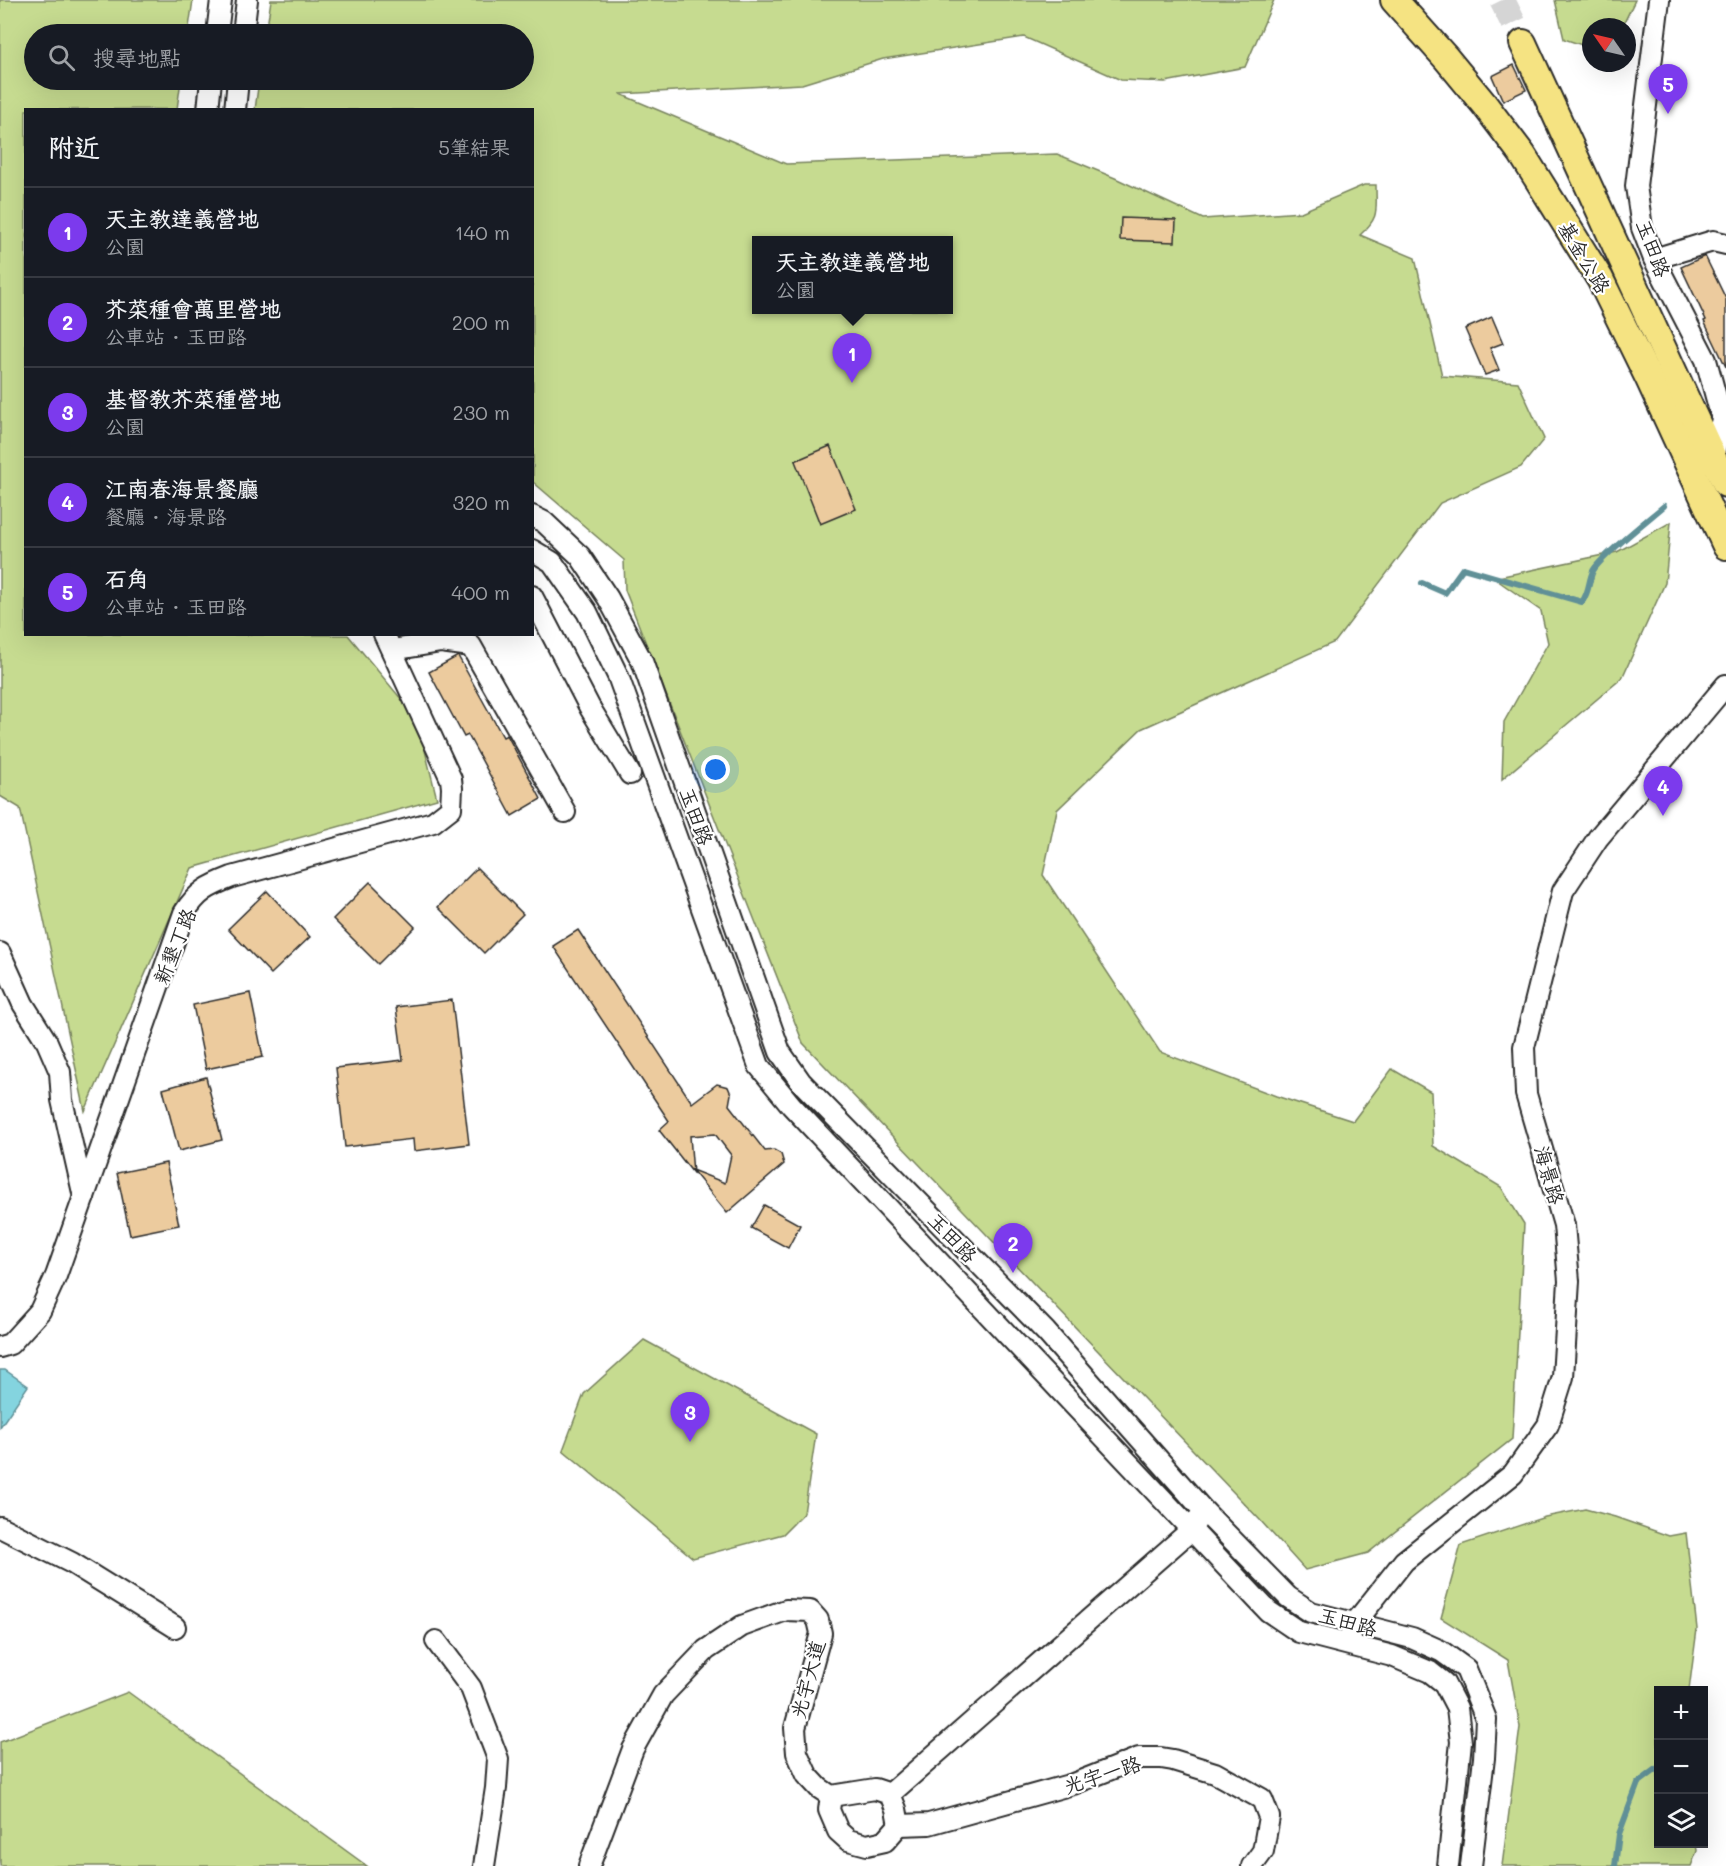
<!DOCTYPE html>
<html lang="zh-TW">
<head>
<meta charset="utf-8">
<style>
  body { margin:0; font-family:Mali,"LXGW WenKai TC",sans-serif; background:#242831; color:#f1f3f6 }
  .controls { position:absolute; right:18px; bottom:18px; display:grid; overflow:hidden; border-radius:0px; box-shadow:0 6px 24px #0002 }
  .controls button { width:54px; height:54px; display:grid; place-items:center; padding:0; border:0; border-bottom:2px solid #363941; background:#171b24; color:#f1f3f6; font:30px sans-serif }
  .compass { position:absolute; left:1582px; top:18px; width:54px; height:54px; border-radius:50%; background:#171b24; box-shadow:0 6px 24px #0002; rotate:304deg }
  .you { position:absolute; left:716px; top:770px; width:21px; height:21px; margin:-15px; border:4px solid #fff; border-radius:50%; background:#1a73e8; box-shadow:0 0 0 9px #1a73e833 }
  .badge { display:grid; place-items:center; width:39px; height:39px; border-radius:50%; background:#7c3aed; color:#fff; font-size:20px; font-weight:700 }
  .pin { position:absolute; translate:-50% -50px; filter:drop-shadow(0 2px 3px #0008) }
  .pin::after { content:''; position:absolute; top:32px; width:21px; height:18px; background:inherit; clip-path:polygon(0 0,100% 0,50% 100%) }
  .popup { position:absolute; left:752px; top:236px; width:201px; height:78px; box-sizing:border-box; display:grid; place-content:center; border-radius:0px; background:#171b24; filter:drop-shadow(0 2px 4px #0005); font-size:20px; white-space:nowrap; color:#9ea1a6 }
  .popup b { font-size:22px; color:#f1f3f6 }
  .popup::after { content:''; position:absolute; left:50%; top:100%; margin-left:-12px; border:12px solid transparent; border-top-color:#171b24 }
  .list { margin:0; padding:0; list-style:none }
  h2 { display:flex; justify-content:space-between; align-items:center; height:78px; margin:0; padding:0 24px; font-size:26px }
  h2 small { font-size:20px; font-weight:400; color:#9ea1a6 }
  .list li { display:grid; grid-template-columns:39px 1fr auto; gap:18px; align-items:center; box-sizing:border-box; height:90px; padding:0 24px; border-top:2px solid #363941 }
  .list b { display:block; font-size:22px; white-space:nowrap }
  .list p { margin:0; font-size:20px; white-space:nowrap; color:#9ea1a6 }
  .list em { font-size:20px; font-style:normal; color:#9ea1a6 }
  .icon { flex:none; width:33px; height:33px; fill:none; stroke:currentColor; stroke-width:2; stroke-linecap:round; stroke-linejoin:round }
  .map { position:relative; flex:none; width:1726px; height:1866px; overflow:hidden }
  .search { position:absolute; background:#171b24; box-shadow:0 6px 24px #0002; left:24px; top:24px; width:510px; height:66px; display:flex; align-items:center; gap:15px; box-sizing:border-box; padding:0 21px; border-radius:33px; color:#9ea1a6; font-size:22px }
  .panel { position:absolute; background:#171b24; box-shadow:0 6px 24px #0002; left:24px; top:108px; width:510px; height:528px; border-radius:0px }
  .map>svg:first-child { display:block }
  .green { fill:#c6db90; stroke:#78835e; stroke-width:1.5; fill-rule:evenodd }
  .water { fill:#84d4df; stroke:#609097; stroke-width:1.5 }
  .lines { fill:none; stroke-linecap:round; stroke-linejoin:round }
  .stream { stroke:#609097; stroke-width:6 }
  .building { fill:#eccb9e; stroke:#2b2b2b; stroke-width:1.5 }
  .major-tunnel { stroke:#d5d5d5; stroke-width:26; stroke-dasharray:26 13; stroke-linecap:butt }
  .minor-casing { stroke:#2b2b2b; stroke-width:24 }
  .major-casing { stroke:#2b2b2b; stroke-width:30 }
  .minor { stroke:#fff; stroke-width:20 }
  .major { stroke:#f5e382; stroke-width:26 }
  .labels { text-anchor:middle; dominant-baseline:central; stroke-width:4.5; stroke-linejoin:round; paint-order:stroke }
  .street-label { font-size:20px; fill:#2b2b2b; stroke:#fff }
</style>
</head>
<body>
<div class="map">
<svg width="1726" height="1866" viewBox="0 0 1726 1866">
  <rect width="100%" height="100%" fill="#fff"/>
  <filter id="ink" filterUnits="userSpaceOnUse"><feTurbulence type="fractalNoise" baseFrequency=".0167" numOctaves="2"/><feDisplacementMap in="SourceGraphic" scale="12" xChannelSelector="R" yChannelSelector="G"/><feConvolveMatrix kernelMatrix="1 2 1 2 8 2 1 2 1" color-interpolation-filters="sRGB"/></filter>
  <g filter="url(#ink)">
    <g class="green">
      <polygon points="0,0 193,0 188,34 34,34 34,80 181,80 177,109 26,110 26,634 348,635 417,718 437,799 192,868 85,1111 20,808 0,796"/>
      <path d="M271 0H1274L1245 67 1165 82 1121 80 1024 37 883 59 802 84 620 94 786 164 1057 154 1115 178 1203 219 1301 212 1364 185H1376C1376 211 1380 217 1360 235L1415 258 1442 376 1518 382 1544 439 1521 467 1440 503 1335 642 1141 729 1057 810 1043 875 1160 1052 1276 1096 1353 1121 1392 1069 1431 1092 1433 1146 1501 1187 1524 1224 1512 1439 1368 1553 1305 1570 1260 1520 803 1043 625 590 624 560 533 482 532 110H255L259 80H524V34H266ZM756 240H948V310H756Z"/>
      <polygon points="1555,0 1635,0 1622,27 1591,27 1591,48 1564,39"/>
      <polygon points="1671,522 1665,583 1622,678 1502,779 1504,722 1548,643 1541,611 1494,578 1617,552"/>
      <polygon points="644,1340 816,1434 804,1513 783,1534 693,1558 563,1450 584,1394"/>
      <polygon points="1585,1509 1615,1517 1669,1536 1686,1533 1697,1629 1689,1690 1658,1690 1658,1844 1696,1844 1697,1851 1691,1866 1502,1866 1520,1727 1508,1660 1441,1618 1461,1545 1545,1517"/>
      <polygon points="128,1692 367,1866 0,1866 0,1742"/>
    </g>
    <polygon class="water" points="0,1370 5,1370 28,1386 0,1427"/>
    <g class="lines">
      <g class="stream">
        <path d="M1422 583 1445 593 1463 568 1582 602C1590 591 1588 582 1593 571 1599 558 1650 518 1664 506"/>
        <polyline points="1615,1866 1619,1834 1638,1783 1658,1768"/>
      </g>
    </g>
    <g class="building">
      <polygon points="1514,65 1526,90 1503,101 1492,76"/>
      <polygon points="1121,218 1176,220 1175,242 1120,240"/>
      <polygon points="1705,256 1726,299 1726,367 1704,321 1706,320 1681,267"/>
      <polygon points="1492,317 1503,343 1490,348 1499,370 1485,375 1465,329"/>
      <polygon points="830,446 856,509 820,524 795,461"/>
      <polygon points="458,656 503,737 507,735 541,799 512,816 468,735 464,737 429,672"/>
      <polygon points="477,868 523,914 484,953 438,907"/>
      <polygon points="370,882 415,927 378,964 333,919"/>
      <polygon points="267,891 310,937 271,974 228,929"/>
      <polygon points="578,930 692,1103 717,1084 728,1087 731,1094 729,1105 765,1151 774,1150 781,1154 784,1164 727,1213 692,1170 725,1183 731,1155 715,1134 690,1136 693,1173 659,1130 669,1121 553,946"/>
      <polygon points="250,993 263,1057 206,1069 193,1005"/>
      <polygon points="452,1000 469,1144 414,1151 413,1139 345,1147 336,1068 403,1060 396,1007"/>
      <polygon points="206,1077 222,1140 179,1151 163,1089"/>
      <polygon points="166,1163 179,1225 130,1235 117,1173"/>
      <polygon points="764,1205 800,1225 788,1248 751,1228"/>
    </g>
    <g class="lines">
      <polyline class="major-tunnel" points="1502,0 1523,43"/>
      <g class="minor-casing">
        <g id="minor">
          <polyline points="1659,0 1636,186 1642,228 1654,259 1706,360 1722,419 1713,458 1708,462"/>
          <polyline points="217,34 221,0"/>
          <polyline points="243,34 247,0"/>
          <polyline points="208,110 211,80"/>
          <polyline points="235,110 238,80"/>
          <polyline points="1654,259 1713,241 1726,244"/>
          <polyline points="532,516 544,522 580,556 608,598 642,661 780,1052 801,1082 1046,1332 1203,1510 1288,1597 1311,1612 1412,1638 1441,1651 1466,1669 1486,1719 1484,1758 1471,1866"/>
          <polyline points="532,550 552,562 587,612 618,676 759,1066 791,1105 1268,1611 1299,1632 1392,1656 1430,1672 1444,1683 1457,1708 1461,1742 1448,1866"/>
          <polyline points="532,596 590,708 630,774"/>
          <polyline points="392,650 441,642 471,646 565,812"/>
          <polyline points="0,953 23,1004 47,1042 60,1072 62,1100 84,1197"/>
          <path d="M0 1347 10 1344 40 1311 56 1276 184 913C198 891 209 886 232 877L433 822 451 808 452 788 451 779 384 634"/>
          <polyline points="0,1527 72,1563 175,1627"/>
          <polyline points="1351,1633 1355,1623 1404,1561 1513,1474 1548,1425 1563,1377 1569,1281 1564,1225 1526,1094 1524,1047 1563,891 1598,838 1726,685"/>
          <polyline points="436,1641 471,1688 498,1759 496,1788 484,1866"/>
          <polyline points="890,1794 896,1809 899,1825 929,1824 1073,1784 1139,1758 1161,1758 1173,1760 1215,1773 1262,1799 1269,1817 1263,1851 1252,1866"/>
          <polyline points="831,1796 829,1810 838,1831 848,1840 867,1845 885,1841 899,1825"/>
          <polyline points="589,1866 633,1749 663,1695 706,1650 742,1626 786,1610 810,1611 818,1620 821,1633 795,1728 797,1753 807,1775 819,1788 831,1796 875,1789 890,1794 1190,1531 1197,1520"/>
        </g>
      </g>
      <g class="major-casing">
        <g id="major">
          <polyline points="1394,0 1446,58 1484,104 1522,154 1600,279 1649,379 1726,546"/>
          <polyline points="1523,43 1713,458 1726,484"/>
        </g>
      </g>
      <use href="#minor" class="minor"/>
      <use href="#major" class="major"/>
    </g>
  </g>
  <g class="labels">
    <g class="street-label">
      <text transform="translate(1654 248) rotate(69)">玉田路</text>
      <text transform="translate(1585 257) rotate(59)">基金公路</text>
      <text transform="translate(697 816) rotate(70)">玉田路</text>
      <text transform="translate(174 946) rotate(-68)">新墾丁路</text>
      <text transform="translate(1550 1175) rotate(74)">海景路</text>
      <text transform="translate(953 1237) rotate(46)">玉田路</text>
      <text transform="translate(1348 1621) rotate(15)">玉田路</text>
      <text transform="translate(807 1679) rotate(-75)">光宇大道</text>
      <text transform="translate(1102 1774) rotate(-18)">光宇一路</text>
    </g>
  </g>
</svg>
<div class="controls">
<button>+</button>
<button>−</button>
<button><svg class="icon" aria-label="layers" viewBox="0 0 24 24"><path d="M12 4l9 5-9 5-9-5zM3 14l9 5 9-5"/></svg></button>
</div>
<svg class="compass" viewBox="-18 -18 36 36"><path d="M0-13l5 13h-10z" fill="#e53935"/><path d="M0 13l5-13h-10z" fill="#9ea1a6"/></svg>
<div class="you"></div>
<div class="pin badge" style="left:852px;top:383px">1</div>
<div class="popup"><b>天主教達義營地</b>公園</div>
<div class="pin badge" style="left:1013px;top:1273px">2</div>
<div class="pin badge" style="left:690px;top:1442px">3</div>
<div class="pin badge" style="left:1663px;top:816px">4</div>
<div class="pin badge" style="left:1668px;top:114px">5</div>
<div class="search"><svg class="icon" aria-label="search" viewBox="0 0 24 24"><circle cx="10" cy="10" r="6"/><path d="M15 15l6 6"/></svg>搜尋地點</div>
<section class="panel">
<h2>附近<small>5筆結果</small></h2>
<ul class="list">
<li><span class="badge">1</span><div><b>天主教達義營地</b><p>公園</p></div><em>140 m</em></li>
<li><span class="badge">2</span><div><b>芥菜種會萬里營地</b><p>公車站 · 玉田路</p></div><em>200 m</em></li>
<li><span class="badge">3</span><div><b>基督教芥菜種營地</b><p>公園</p></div><em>230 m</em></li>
<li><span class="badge">4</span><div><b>江南春海景餐廳</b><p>餐廳 · 海景路</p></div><em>320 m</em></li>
<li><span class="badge">5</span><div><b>石角</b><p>公車站 · 玉田路</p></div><em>400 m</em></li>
</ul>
</section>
</div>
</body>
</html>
